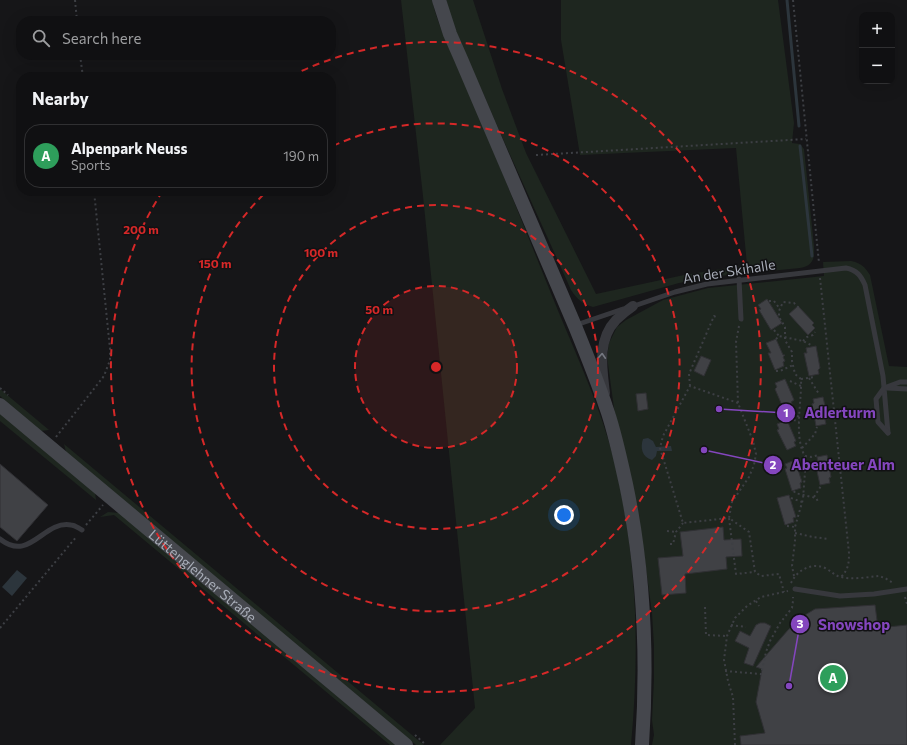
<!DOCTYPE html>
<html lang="en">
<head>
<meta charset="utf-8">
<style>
  body { margin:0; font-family:Commissioner,sans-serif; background:#1e1e20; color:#f1f3f6 }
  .controls { position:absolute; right:12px; top:12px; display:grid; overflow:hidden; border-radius:8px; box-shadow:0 4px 16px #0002 }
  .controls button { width:36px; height:36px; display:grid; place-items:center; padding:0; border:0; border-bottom:1px solid #303032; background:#101012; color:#f1f3f6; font:20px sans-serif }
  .you { position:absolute; left:564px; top:515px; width:14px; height:14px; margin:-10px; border:3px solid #fff; border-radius:50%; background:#1a73e8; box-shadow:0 0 0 6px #1a73e833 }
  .badge { display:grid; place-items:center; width:26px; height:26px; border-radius:50%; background:#f2b134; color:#fff; font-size:13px; font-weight:700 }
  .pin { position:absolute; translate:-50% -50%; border:2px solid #fff; box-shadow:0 1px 4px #0006 }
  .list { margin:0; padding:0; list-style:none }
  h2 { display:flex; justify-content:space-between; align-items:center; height:52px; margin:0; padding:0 16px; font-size:17px }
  h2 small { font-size:13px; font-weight:400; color:#9c9d9f }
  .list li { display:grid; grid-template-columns:26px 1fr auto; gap:12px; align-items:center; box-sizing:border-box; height:64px; margin:0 8px 8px; padding:0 8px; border:1px solid #303032; border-radius:16px }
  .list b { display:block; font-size:15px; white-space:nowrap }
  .list p { margin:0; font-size:13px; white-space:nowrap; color:#9c9d9f }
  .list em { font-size:13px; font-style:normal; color:#9c9d9f }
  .icon { flex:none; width:22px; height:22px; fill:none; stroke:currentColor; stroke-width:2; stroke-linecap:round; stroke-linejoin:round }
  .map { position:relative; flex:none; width:907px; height:745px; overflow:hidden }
  .search { position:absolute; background:#101012; box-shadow:0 4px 16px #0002; left:16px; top:16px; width:320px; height:44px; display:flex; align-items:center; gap:10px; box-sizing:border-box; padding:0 14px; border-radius:16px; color:#9c9d9f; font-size:15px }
  .panel { position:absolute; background:#101012; box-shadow:0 4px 16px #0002; left:16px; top:72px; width:320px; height:124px; border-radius:16px }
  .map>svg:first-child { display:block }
  .green { fill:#1e261f }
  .water { fill:#2c353c }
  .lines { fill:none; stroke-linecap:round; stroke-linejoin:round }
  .stream { stroke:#2c353c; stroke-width:3 }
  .building { fill:#404145; stroke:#303034 }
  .path { stroke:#3d3f44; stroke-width:2; stroke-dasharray:2 3; stroke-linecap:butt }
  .lane { stroke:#37383d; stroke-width:5 }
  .street { stroke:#37383d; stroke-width:10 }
  .secondary { stroke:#45474d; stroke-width:14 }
  .oneway { stroke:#757881 }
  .ring { fill:none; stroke:#d62828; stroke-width:2; stroke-dasharray:7 5 }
  .labels { text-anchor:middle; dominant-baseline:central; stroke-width:3; stroke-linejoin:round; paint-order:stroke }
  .street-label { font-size:14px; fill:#a8adb8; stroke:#111113 }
  .centre { fill:#d62828; stroke:#111113; stroke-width:2 }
  .ring-label { font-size:12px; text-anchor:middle; font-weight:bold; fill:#d62828; stroke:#111113; stroke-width:3; stroke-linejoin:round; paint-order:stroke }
  .leader { fill:none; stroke:#8446be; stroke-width:1.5 }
  .callout-dot { fill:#8446be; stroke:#111113; stroke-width:1.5 }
  .mark-label { font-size:12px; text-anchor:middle; font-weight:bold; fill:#fff }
  .callout-label { font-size:15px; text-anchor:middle; font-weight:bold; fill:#8446be; stroke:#111113; stroke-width:3; stroke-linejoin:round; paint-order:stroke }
</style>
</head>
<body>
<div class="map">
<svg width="907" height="745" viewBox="0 0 907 745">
  <rect width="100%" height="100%" fill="#161618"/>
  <g class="green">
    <path d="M401 0H432C437 23 448 45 457 66 471 100 487 133 500 167 520 216 539 264 559 313 579 361 601 409 614 460 637 555 640 648 631 745H440L475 708 423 196Z"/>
    <path d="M446 0H473L502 89 526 153 596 294 684 275 747 265 736 148 580 155 561 40V0H778L794 123 792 143 800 144 804 149 814 246C815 258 813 266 800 268L709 277 679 283 593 307C582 304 577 299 571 290 542 224 511 159 483 93 470 64 453 30 446 0Z"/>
    <path d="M851 261C861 263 865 267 870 275L889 366 907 367V745H652L654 735 652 720 654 679V646L652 613 643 546 614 408 607 357 609 343 617 327 626 320 663 300 708 288 824 276 823 262Z"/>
    <polygon points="0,389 49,430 41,431 0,396"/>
    <polygon points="0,412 95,492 96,500 0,421"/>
    <polygon points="64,444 424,745 416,745 66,452"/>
    <polygon points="108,512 120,513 398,745 390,745 114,515 100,517"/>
  </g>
  <g class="water">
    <path d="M648 438 653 441 656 447 671 446 672 451H657L656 456 652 460C642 457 640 448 643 439Z"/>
    <polygon points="17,570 27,578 12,596 2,587"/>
  </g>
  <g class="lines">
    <g class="stream">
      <polyline points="787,0 799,126"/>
      <polyline points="800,146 812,256"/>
    </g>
  </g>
  <g class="building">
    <polygon points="767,299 782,323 771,330 759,310 761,309 758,305"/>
    <polygon points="798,306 814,323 812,325 815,328 808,335 789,314"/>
    <polygon points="776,339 783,355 785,355 783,357 785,361 783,362 784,366 775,370 768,353 771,353 766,343"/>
    <polygon points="816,346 820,368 818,370 819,374 809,376 804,353 807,353 806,348"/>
    <polygon points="701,356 711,360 704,376 694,371"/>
    <polygon points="785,379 794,400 791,402 793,406 784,410 775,389 777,387 775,383"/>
    <polygon points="646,393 648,409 638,411 636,394"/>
    <polygon points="823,397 828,419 825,420 826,424 816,426 812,404 814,403 813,399"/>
    <circle cx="719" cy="409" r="4.5"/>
    <polygon points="787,420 796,441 794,442 796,446 787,450 777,430 779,429 777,424"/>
    <polygon points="827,455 831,477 829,478 830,483 820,485 815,462 818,461 817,457"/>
    <polygon points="795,460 802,482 800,483 801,488 792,491 785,469 787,468 785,464"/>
    <polygon points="0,464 48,505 17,541 0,527"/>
    <polygon points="789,495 796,517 793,518 794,522 785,525 777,498"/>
    <polygon points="723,527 724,540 741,539 742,556 726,557 727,569 685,574 686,593 662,595 658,558 683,556 680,532"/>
    <polygon points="875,605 878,628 907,625 907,745 741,745 740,736 765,733 756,702 762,669 756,667 788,630 805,615 815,609"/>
    <polygon points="760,623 765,623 771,626 753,666 744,663 749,648 735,641 740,631 750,636 756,625"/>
  </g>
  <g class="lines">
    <g class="path">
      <polyline points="75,0 77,21"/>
      <polyline points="793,0 819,263"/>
      <polyline points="80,55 83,77"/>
      <polyline points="536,155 806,139"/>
      <path d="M820 278 849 553C849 564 848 570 841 577"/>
      <polyline points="769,301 774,301 780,309"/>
      <polyline points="739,326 736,342 738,403 753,441 756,454 754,465 749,477 732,502 729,518 749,532 755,572 761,576 779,574 784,592"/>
      <polyline points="774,330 779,336"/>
      <polyline points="776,339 779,336 803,341 813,346"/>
      <polyline points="803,341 807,337 813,335 815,332"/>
      <polyline points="776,371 780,371 793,365"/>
      <polyline points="809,378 819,394"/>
      <polyline points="801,379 814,377"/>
      <polyline points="790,381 801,386"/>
      <polyline points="690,386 689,374 714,316 718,318"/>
      <polyline points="0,388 8,395"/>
      <polyline points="738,403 690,386 663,436 660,448 683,523 729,518 736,574 755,572"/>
      <polyline points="784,409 791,414 800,417"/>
      <polyline points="784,420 792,419 799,422"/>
      <polyline points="56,437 104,376 110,360 110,349 94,191"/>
      <polyline points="802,448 815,434 817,427"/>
      <polyline points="805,456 811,457 819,455"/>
      <polyline points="794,491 795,493 816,498 819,503"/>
      <polyline points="814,497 821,486"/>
      <polyline points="791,498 802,502"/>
      <polyline points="86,525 103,505"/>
      <polyline points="787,526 795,527"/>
      <polyline points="667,531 676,532"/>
      <polyline points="795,533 813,537 829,539"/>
      <polyline points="670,544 673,544 676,532 683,523"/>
      <path d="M794 576 792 566 795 541V527L803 499 806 458C793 438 802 403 801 379L795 374 792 361V352L785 340V327L779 317V311L783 302 794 303 799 308"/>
      <path d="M791 583C797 570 812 562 825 568 831 571 835 576 841 577 853 580 867 577 879 576L885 578 893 583"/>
      <polyline points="905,597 907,604"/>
      <polyline points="756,601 759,606"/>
      <polyline points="705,607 706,635 727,636"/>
      <polyline points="731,625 746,627"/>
      <polyline points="0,628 77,536"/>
      <polyline points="725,671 761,674 766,652 770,641 780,623 792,608 793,601 793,597"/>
      <polyline points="415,735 426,745"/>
      <polyline points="735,745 733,697 728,681 724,660 727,636 735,618 747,606 761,597 788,591"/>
    </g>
    <g class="lane">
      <polyline points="739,279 741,319"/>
      <path d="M631 307 675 292 707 284 846 268C857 270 861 276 865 285L883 376 888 433"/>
      <polyline points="576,325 623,309"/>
      <polyline points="887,388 907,389"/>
      <polyline points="888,433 878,422 876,399 884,388 900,382 907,382"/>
      <path d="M0 539C30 563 43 520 71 525 75 525 78 528 82 530"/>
      <polyline points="795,589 840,596 874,594 907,589"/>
    </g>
    <path class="street" d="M605 393C602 368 597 340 616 320 621 315 627 310 633 306"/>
    <g class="secondary">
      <path d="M439 0 450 34 461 59 575 326C586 353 597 380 606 407 615 432 620 458 626 484 644 570 648 657 642 745"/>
      <path id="s1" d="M0 405 406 745"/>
    </g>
  </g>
  <defs><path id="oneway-chevron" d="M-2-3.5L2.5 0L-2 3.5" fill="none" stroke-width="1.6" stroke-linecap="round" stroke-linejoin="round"/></defs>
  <use class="oneway" href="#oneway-chevron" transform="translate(602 356) rotate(-87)"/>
  <circle cx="436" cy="367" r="81" fill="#d62828" fill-opacity=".12"/>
  <g class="ring">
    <circle cx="436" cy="367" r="81"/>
    <circle cx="436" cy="367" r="162"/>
    <path d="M333 146A244 244 0 1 1 267 191"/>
    <path d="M291 76A325 325 0 1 1 162 192"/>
  </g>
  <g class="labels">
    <g class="street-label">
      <text transform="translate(729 271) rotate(-9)">An der Skihalle</text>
      <text stroke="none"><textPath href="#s1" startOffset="265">Lüttenglehner Straße</textPath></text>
    </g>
  </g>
  <circle cx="436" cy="367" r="6" class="centre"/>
  <g class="ring-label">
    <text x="141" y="234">200 m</text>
    <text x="321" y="257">100 m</text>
    <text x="215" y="268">150 m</text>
    <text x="379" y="314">50 m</text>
  </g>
  <path class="leader" d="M719 409L786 413M704 450L773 465M789 686L800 624"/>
  <g class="callout-dot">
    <circle cx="719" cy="409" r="4"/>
    <circle cx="704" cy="450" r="4"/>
    <circle cx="789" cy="686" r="4"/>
    <circle cx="786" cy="413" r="10"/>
    <circle cx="773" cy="465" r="10"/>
    <circle cx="800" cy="624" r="10"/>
  </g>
  <g class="mark-label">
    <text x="786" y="417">1</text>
    <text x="773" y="469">2</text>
    <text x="800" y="628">3</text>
  </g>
  <g class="callout-label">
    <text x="840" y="418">Adlerturm</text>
    <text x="843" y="470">Abenteuer Alm</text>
    <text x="854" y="630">Snowshop</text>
  </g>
</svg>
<div class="controls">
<button>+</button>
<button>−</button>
</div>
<div class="you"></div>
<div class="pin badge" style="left:833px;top:678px;background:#2e9e5b">A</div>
<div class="search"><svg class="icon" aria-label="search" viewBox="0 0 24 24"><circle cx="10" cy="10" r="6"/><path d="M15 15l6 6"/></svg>Search here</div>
<section class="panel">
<h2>Nearby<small></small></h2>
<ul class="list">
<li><span class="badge" style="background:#2e9e5b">A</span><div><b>Alpenpark Neuss</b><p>Sports</p></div><em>190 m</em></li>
</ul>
</section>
</div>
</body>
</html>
